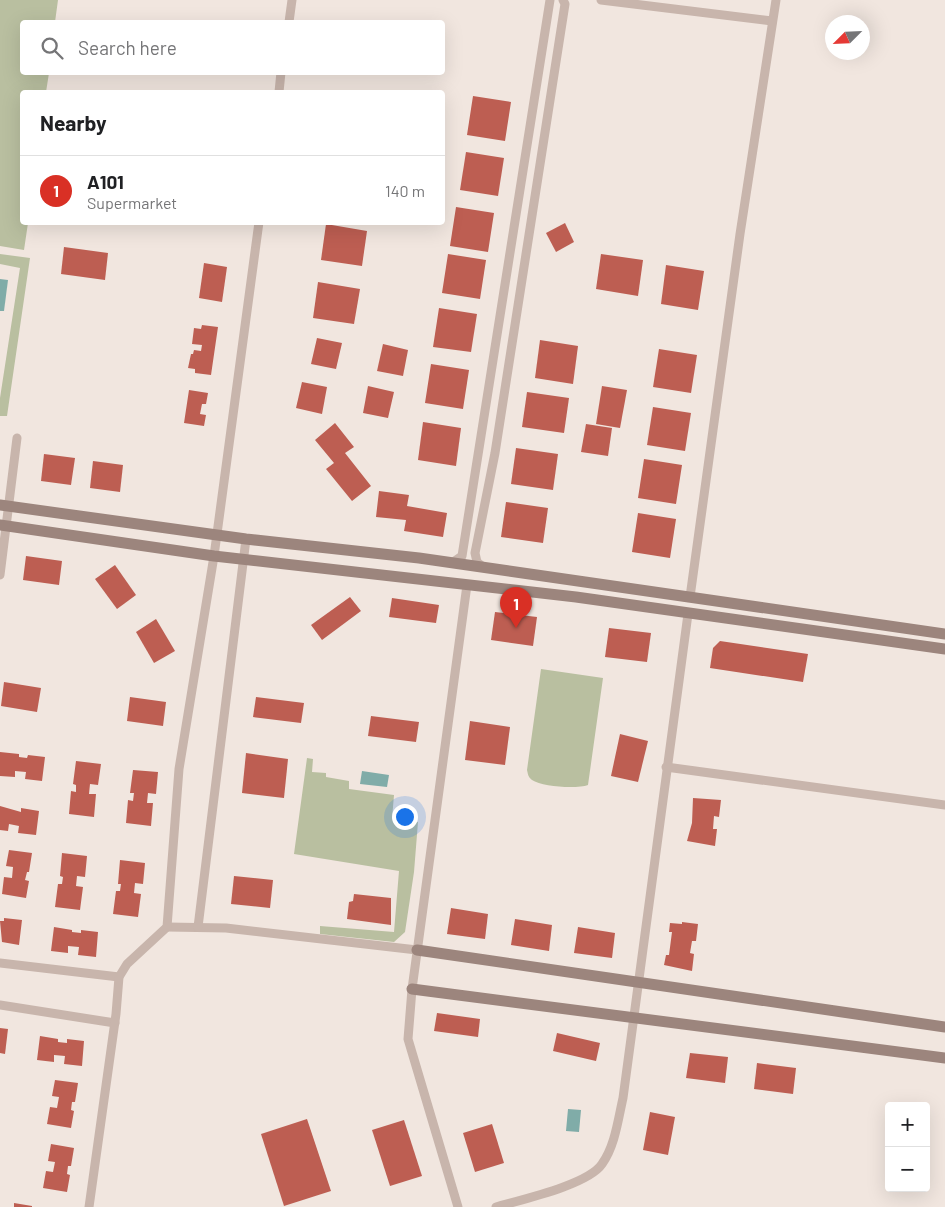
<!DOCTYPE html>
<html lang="en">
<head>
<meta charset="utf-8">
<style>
  body { margin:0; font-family:Barlow,sans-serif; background:#f6f6f6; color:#202124 }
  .controls { position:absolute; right:15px; bottom:15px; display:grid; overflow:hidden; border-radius:5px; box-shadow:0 5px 20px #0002 }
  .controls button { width:45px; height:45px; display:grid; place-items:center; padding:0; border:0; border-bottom:1px solid #e0e0e0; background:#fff; color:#202124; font:25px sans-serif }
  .compass { position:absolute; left:825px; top:15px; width:45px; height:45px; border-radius:50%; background:#fff; box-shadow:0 5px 20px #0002; rotate:246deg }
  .you { position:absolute; left:404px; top:816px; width:18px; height:18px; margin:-12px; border:4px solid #fff; border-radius:50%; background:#1a73e8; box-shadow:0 0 0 8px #1a73e833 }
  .badge { display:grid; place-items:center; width:32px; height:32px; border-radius:50%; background:#d93025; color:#fff; font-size:16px; font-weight:700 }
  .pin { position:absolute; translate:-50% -41px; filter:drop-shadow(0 1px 2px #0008) }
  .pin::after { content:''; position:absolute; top:26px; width:18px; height:15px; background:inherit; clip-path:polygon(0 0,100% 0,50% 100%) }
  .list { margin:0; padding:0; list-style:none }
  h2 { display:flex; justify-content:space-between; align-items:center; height:65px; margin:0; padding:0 20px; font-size:21px }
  h2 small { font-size:16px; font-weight:400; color:#757577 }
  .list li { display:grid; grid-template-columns:32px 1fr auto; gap:15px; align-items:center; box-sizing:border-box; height:70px; padding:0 20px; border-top:1px solid #e0e0e0 }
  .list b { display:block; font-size:19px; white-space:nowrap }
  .list p { margin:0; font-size:16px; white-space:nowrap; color:#757577 }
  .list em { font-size:16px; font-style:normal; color:#757577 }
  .icon { flex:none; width:28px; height:28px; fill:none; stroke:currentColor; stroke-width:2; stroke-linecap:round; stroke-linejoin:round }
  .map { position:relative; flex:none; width:945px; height:1207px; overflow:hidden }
  .search { position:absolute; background:#fff; box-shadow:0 5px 20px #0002; left:20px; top:20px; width:425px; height:55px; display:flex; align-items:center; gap:12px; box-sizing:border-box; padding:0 18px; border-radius:5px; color:#757577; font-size:19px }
  .panel { position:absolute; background:#fff; box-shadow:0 5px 20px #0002; left:20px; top:90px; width:425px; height:135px; border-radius:5px }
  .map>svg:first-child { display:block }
  .green { fill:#b9bfa0 }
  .water { fill:#80aca8 }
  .building { fill:#bd5e52 }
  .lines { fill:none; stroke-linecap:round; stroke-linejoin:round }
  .street { stroke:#c8b5ac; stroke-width:9 }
  .secondary { stroke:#9c857d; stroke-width:11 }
</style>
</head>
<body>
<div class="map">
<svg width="945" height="1207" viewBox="0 0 945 1207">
  <rect width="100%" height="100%" fill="#f1e6df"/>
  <g class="green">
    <polygon points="0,0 58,0 55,22 22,22 22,72 49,73 46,92 22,92 22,222 28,223 24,250 0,246"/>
    <polygon points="0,254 30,258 7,416 0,416 0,398 20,268 0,264"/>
    <path d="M541 669 603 678 588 785C577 789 542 787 532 780 528 777 528 774 527 770Z"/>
    <polygon points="307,758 313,759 312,772 326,773 326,777 349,781 349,789 394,795 392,819 418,822 414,872 405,932 394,942 320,934 320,926 394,932 399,871 294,854"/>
  </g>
  <g class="water">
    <polygon points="0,279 8,280 4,311 0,311"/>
    <polygon points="362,771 389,775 387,787 360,784"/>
    <polygon points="568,1109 581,1110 579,1132 566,1131"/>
  </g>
  <g class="building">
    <polygon points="473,96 511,102 505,141 467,135"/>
    <polygon points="466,152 504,158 498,196 460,190"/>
    <polygon points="456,207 494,213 488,252 450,246"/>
    <polygon points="565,223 574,242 556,252 546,233"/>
    <polygon points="326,224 367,231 362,266 321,260"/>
    <polygon points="64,247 108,253 105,280 61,274"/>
    <polygon points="448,254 486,260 480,299 442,293"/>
    <polygon points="601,254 643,260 638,296 596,289"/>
    <polygon points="204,263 227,267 222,302 199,298"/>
    <polygon points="666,265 704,271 698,310 661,304"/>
    <polygon points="318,282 360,289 354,324 313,318"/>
    <polygon points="439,308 477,314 471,352 433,347"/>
    <polygon points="202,325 218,327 211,375 195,373 195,369 188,368 191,354 193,354 194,350 201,351 202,345 192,344 194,328 201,329"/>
    <polygon points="317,338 342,343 336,369 311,364"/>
    <polygon points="540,340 578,346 573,384 535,378"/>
    <polygon points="383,344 408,350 403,376 377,371"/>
    <polygon points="659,349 697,355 691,393 653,387"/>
    <polygon points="431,364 469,370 463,409 425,403"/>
    <polygon points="302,382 327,387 322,414 296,408"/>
    <polygon points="368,386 394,392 388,418 363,413"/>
    <polygon points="602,386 627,390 620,428 596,424"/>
    <polygon points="189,390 208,393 206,404 202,404 200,414 206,415 204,426 184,423"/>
    <polygon points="527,392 569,398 564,433 522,427"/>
    <polygon points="653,407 691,413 685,451 647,445"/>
    <polygon points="423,422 461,428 456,466 418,460"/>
    <polygon points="335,423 354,447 345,453 371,486 352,501 326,469 334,463 315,440"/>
    <polygon points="586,424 612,428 608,456 581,452"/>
    <polygon points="516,448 558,454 553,490 511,484"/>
    <polygon points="44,454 75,458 71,485 41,481"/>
    <polygon points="644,459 682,465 676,504 638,498"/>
    <polygon points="93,461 123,465 120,492 90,488"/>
    <polygon points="379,491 409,495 407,506 447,513 443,537 404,531 406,520 376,517"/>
    <polygon points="506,502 548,508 543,543 501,537"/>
    <polygon points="638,513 676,519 670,558 632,552"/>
    <polygon points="26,556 62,561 59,585 23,580"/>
    <polygon points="115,565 136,595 117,609 95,579"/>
    <polygon points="350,597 361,611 322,640 311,625"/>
    <polygon points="392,598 439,605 436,623 389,617"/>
    <polygon points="495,612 537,617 533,646 491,640"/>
    <polygon points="156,619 175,651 154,663 136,632"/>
    <polygon points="609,628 651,633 647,662 605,657"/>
    <polygon points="720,641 808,654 803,682 710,668 713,648"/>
    <polygon points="4,682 41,688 37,712 1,706"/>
    <polygon points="130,697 166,702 163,726 127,721"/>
    <polygon points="256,697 304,703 301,723 253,717"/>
    <polygon points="371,716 419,722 416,742 368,736"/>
    <polygon points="470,721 510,727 505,765 465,760"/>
    <polygon points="620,734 648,741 638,782 611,776"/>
    <polygon points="0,752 19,754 19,757 27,758 28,755 45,757 42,781 25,779 26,772 15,771 15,777 0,776"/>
    <polygon points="246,753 288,759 284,798 242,793"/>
    <polygon points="76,761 101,764 98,785 90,784 89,794 96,794 94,817 69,814 71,791 76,792 76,785 73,784"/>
    <polygon points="133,770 158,772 156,794 148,793 147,803 153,803 151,826 126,823 128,800 133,801 134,793 130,793"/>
    <polygon points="693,798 721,800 719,817 714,816 713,829 717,829 715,846 687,841 692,823"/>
    <polygon points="0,806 21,812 21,808 39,811 36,835 18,833 19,826 9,824 8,831 0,830"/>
    <polygon points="9,850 32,853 29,872 27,872 25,880 29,881 26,898 2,894 4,877 12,878 13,867 6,866"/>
    <polygon points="62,853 87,856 85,877 77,876 76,886 83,887 80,910 55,907 58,884 62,884 63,877 60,876"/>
    <polygon points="120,860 145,863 143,884 135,883 134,893 141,894 138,917 113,914 116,891 120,891 121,884 118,884"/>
    <polygon points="234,876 273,880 270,908 231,904"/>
    <polygon points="354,894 391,898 391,925 347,919 349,902 353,901"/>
    <polygon points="451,908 488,914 485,939 447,934"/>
    <polygon points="4,918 22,920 19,945 2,942 0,921 4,921"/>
    <polygon points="515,919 552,925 549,951 511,945"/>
    <polygon points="682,922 698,924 696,941 692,941 690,953 694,954 692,971 664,965 666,955 669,955 672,932 669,932 670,923 682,924"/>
    <polygon points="54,927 72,930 72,932 81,933 81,930 98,932 96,957 78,955 79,947 68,946 68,953 51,951"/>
    <polygon points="578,927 615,933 612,958 574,953"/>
    <polygon points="437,1013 480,1019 478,1037 434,1031"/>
    <polygon points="0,1028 8,1029 5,1054 0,1053"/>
    <polygon points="557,1033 600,1043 596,1061 553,1051"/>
    <polygon points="40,1036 58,1039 58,1042 67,1043 67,1039 84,1041 82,1066 64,1064 65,1056 54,1055 54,1062 37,1060"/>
    <polygon points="690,1053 728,1057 725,1083 686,1078"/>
    <polygon points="757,1063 796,1068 793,1094 754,1089"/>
    <polygon points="55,1080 78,1083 75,1102 72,1102 71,1110 74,1111 71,1128 47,1124 50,1107 57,1108 59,1097 52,1096"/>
    <polygon points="650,1112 675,1117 668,1155 643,1150"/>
    <polygon points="307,1119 331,1191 284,1206 261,1134"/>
    <polygon points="404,1120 422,1176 390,1186 372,1130"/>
    <polygon points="492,1124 504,1163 475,1172 463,1133"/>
    <polygon points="51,1144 74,1148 71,1166 68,1166 67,1174 70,1175 67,1192 43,1188 46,1171 53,1172 55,1162 48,1161"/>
    <polygon points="14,1203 32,1206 32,1207 14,1207"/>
  </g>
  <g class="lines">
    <g class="street">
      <polyline points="601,0 772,21"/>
      <polyline points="289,22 292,0"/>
      <polyline points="279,92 281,72"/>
      <polyline points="452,563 462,556 550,0"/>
      <polyline points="483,567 477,562 475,553 495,453 565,4 563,0"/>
      <polyline points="0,575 17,438"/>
      <polyline points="690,597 740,234 776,0"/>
      <polyline points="666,767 945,805"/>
      <polyline points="167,927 226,928 417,950"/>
      <polyline points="198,927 246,539"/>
      <polyline points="0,963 119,977"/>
      <polyline points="0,1005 115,1023"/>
      <polyline points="89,1207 116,1014 119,977 127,964 167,927 179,769 214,556 259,222"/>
      <polyline points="458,1207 408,1039 412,989 467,585"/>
      <path d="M496 1207C520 1200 588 1185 602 1164 615 1146 618 1120 623 1098L688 614"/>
    </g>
    <g class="secondary">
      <polyline points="0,505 246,539 419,558 945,634"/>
      <polyline points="0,525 214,556 576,597 945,649"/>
      <polyline points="417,950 945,1027"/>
      <polyline points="412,989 945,1058"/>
    </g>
  </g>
</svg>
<div class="controls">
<button>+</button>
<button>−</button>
</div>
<svg class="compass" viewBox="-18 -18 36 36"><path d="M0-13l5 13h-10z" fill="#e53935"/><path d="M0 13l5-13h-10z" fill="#757577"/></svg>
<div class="you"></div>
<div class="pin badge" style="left:516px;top:628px">1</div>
<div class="search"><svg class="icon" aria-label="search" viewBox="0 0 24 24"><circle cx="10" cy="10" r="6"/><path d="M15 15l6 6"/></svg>Search here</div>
<section class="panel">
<h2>Nearby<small></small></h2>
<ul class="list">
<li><span class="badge">1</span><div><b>A101</b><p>Supermarket</p></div><em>140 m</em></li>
</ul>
</section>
</div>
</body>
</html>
